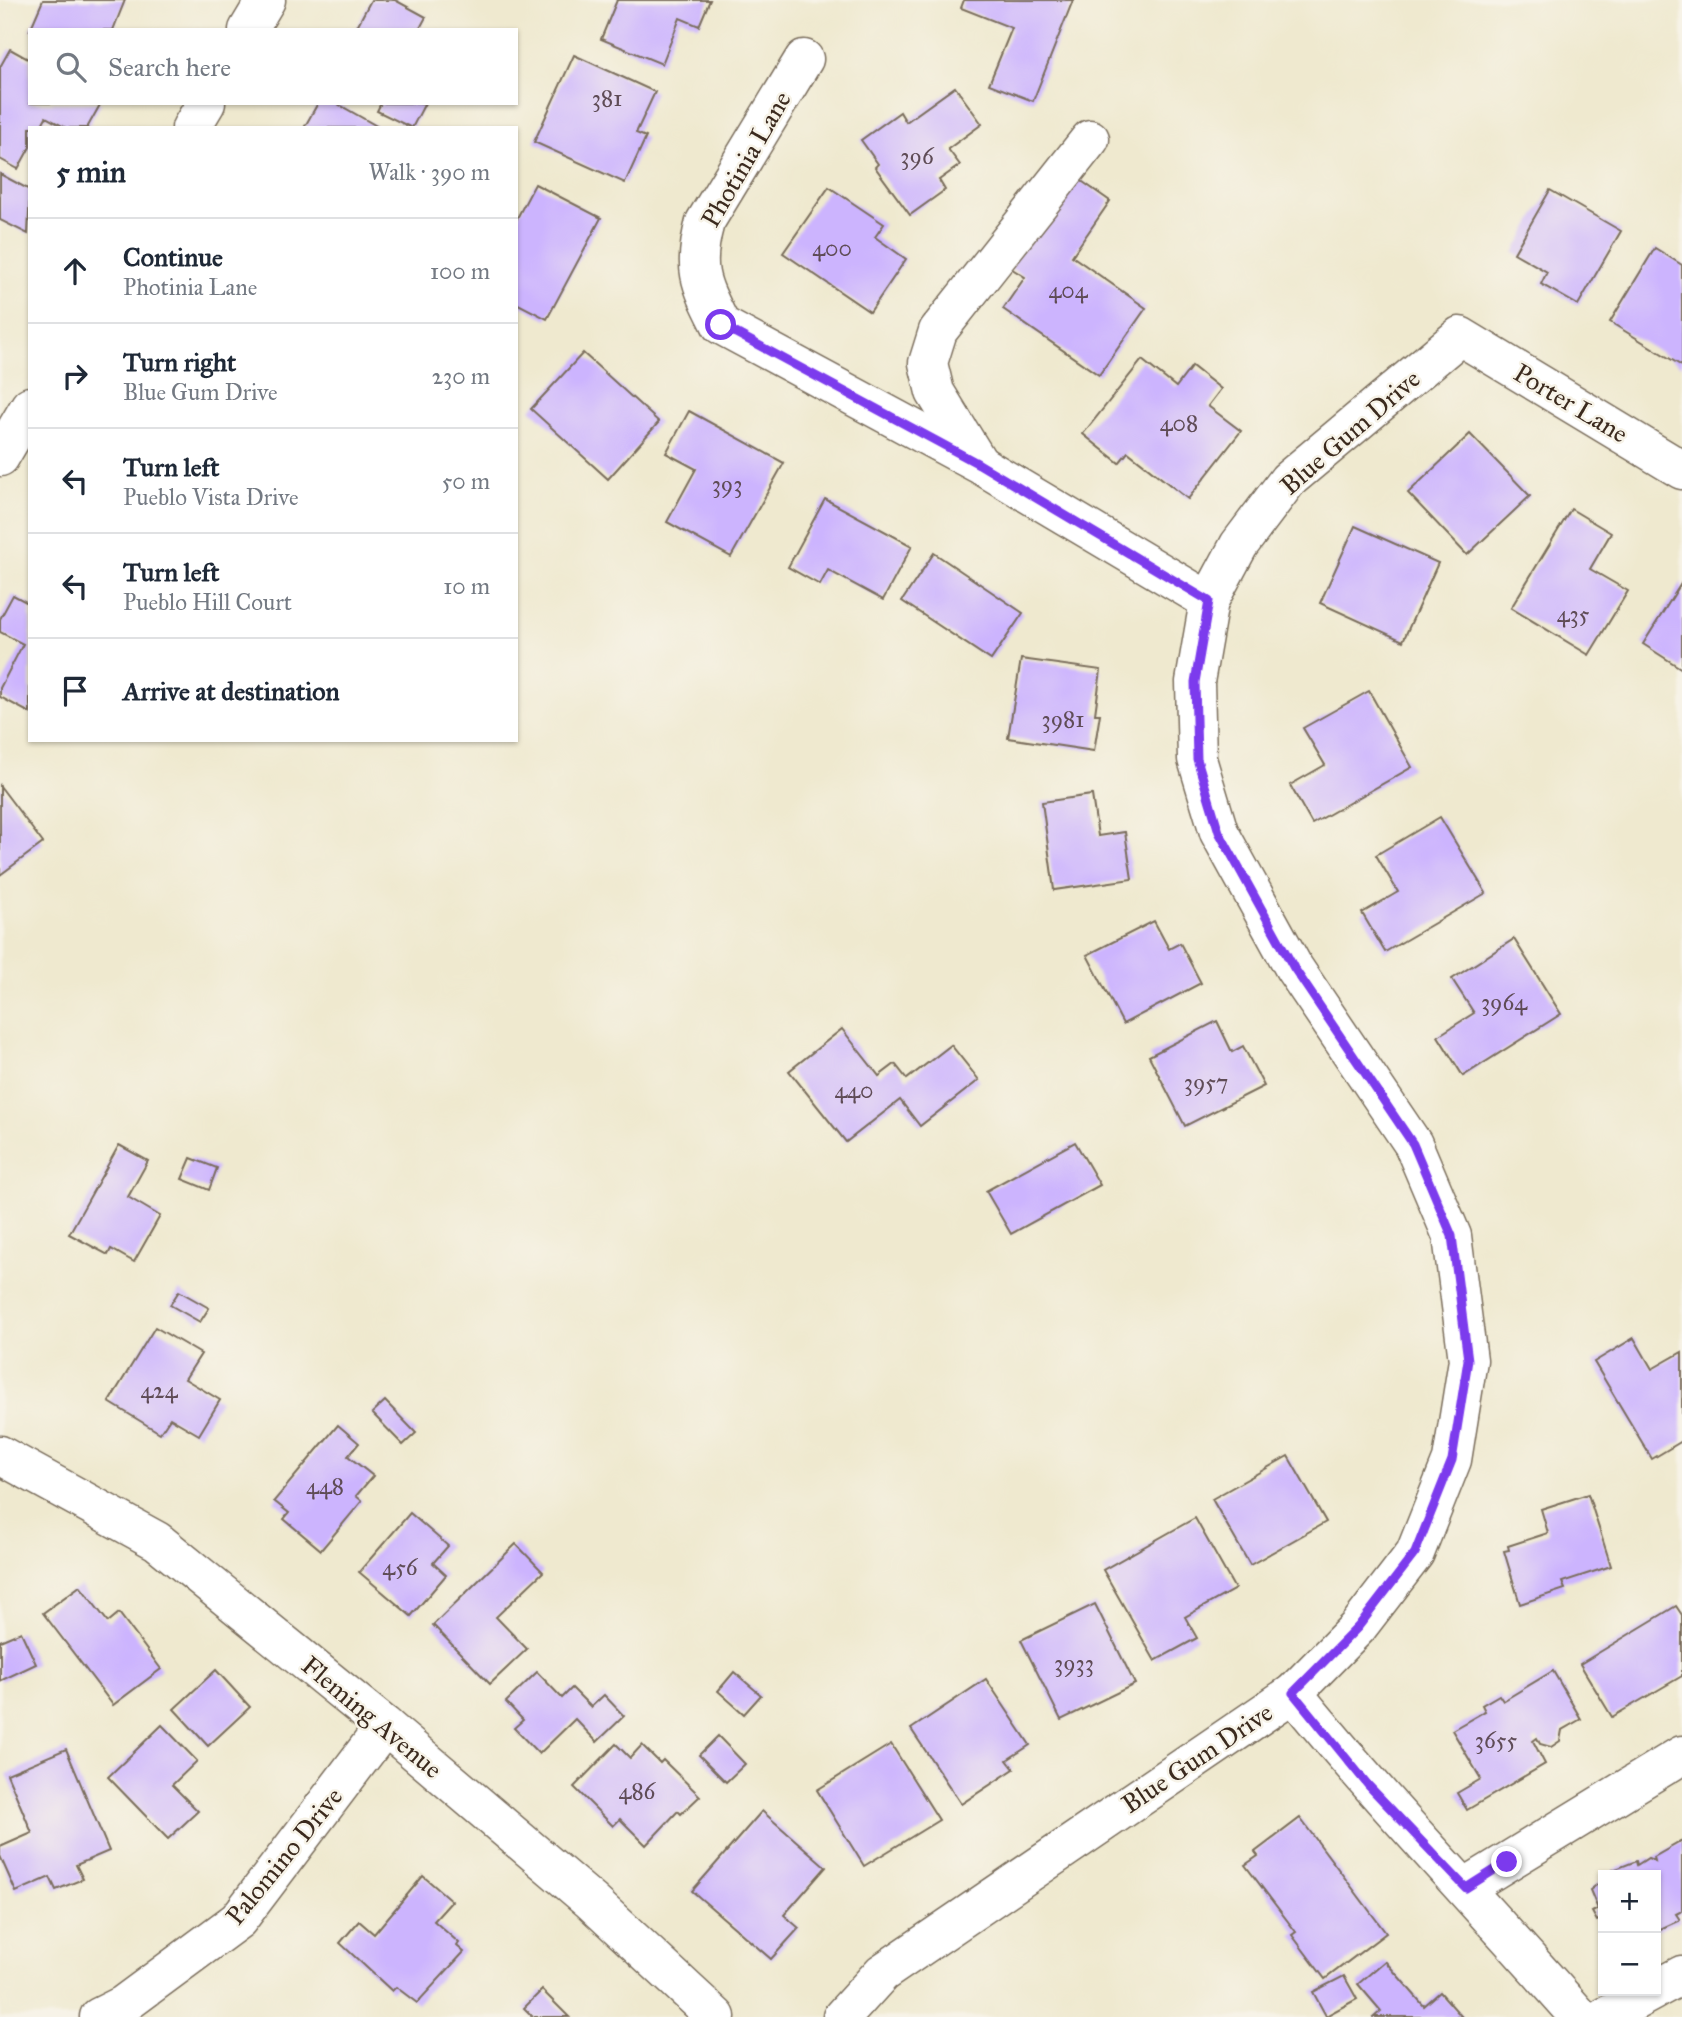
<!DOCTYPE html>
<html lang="en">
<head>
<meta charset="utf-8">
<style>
  body { margin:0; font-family:"IM FELL Great Primer",serif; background:#f2f2f3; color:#1f2937 }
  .controls { position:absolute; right:21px; bottom:21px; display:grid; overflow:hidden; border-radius:0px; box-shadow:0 2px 5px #0004 }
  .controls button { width:63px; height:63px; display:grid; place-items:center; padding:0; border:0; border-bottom:2px solid #e0e1e3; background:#fff; color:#1f2937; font:35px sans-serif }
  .stop { position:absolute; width:21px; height:21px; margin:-16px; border:5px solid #7c3aed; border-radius:50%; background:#fff }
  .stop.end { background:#7c3aed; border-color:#fff; box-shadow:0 2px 7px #0008 }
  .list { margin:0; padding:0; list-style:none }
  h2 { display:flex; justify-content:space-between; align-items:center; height:91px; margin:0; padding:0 28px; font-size:30px }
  h2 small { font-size:23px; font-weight:400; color:#747a83 }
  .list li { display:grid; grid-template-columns:46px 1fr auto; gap:21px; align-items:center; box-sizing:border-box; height:105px; padding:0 28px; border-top:2px solid #e0e1e3 }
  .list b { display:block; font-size:26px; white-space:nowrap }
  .list p { margin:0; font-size:23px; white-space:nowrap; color:#747a83 }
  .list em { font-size:23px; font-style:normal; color:#747a83 }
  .icon { flex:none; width:38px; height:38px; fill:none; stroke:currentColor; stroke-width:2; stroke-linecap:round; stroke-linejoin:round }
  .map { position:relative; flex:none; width:1682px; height:2017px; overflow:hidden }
  .search { position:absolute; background:#fff; box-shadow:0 2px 5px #0004; left:28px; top:28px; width:490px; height:77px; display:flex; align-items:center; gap:18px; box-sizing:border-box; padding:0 24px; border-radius:0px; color:#747a83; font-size:26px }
  .panel { position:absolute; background:#fff; box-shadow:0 2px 5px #0004; left:28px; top:126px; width:490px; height:616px; border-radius:0px }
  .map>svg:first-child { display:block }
  .building { fill:#ccb4fe }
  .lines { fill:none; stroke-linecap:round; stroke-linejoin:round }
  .minor-casing { stroke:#7a6d5c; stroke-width:41 }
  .minor { stroke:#fff; stroke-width:38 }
  .route { stroke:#7c3aed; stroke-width:9 }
  .labels { text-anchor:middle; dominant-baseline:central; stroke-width:5; stroke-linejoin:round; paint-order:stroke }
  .number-label { font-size:23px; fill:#5f4c56 }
  .street-label { font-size:26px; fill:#3b2a1e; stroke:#f7f3e8 }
</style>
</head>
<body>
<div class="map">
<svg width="1682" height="2017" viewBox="0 0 1682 2017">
  <rect width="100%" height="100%" fill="#f7f3e8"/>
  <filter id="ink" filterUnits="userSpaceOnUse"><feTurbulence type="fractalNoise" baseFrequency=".0143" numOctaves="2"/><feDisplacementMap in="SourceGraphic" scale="14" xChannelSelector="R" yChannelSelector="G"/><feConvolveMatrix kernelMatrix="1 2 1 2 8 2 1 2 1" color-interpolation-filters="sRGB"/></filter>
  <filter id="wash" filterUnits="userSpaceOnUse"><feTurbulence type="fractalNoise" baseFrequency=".00686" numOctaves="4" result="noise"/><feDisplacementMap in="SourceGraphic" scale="28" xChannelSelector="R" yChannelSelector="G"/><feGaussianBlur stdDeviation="1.57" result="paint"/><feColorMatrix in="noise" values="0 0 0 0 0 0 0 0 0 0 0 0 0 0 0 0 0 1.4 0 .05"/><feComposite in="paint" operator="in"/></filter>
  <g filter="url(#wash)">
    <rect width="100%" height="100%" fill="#efe9cf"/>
    <g id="blocks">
      <g class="building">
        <polygon points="43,0 125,0 113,30 30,30"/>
        <polygon points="371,0 395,0 426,17 419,30 355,30"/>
        <polygon points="617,0 710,0 699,26 680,18 662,64 601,39"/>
        <polygon points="964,0 1073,0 1033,101 989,84 1012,28 961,8"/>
        <polygon points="10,49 30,60 30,103 101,103 87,128 66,128 46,117 40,128 30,128 30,147 18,169 0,159 0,67"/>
        <polygon points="574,55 655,92 636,133 646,137 625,183 534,142"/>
        <polygon points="955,87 982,124 948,149 960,165 939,180 945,190 910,215 875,167 878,164 861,140 900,112 906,122"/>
        <polygon points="318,103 336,103 380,128 304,128"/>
        <polygon points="381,103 425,103 412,128 377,111"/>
        <polygon points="0,174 30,190 28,234 0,220"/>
        <polygon points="1073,175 1110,201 1072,256 1146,308 1099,375 1003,309 1025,277 1009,267"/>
        <polygon points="535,184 601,218 547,319 516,303 516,220"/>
        <polygon points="829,187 884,224 875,237 906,259 870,312 783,253"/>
        <polygon points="1550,190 1621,231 1578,305 1541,284 1547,272 1514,253"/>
        <polygon points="1655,248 1682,265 1682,366 1610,322"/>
        <polygon points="583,353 659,422 608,479 531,409"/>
        <polygon points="1142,360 1176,387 1192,366 1221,389 1208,406 1241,431 1188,499 1128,452 1119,463 1083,434"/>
        <polygon points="689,411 784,463 731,557 667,522 696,469 666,453"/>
        <polygon points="1470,434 1530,496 1467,555 1408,493"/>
        <polygon points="825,499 912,546 883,600 828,570 820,585 788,567"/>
        <polygon points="1571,509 1611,533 1590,569 1628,591 1589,655 1511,608"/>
        <polygon points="1355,526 1438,563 1403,641 1320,603"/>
        <polygon points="934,553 1023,613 991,660 902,601"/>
        <polygon points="1682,582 1682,669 1643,644"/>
        <polygon points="13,595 30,604 30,713 0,697 0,688 23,644 0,632 0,619"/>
        <polygon points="1021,659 1101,670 1095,714 1100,714 1094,751 1008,738"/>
        <polygon points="1369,691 1412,767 1312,824 1290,785 1325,765 1303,728"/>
        <polygon points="0,786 43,843 0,875"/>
        <polygon points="1092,795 1098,836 1125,832 1132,879 1054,890 1042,802"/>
        <polygon points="1440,817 1486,893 1385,952 1362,913 1398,892 1376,855"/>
        <polygon points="1154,921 1169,949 1180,943 1201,983 1123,1024 1087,955"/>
        <polygon points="1514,939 1561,1014 1463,1076 1438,1036 1474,1013 1452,979"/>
        <polygon points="1217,1021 1232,1052 1243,1046 1264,1086 1185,1126 1149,1056"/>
        <polygon points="842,1029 879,1076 895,1064 907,1079 951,1045 979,1080 920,1126 900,1100 846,1142 789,1071"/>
        <polygon points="1075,1142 1100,1185 1011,1234 986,1191"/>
        <polygon points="119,1145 148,1161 128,1197 160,1216 134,1262 111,1249 108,1255 69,1234"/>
        <polygon points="191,1158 217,1168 209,1190 182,1179"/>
        <polygon points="179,1291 209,1308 200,1322 170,1305"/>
        <polygon points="155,1327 201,1354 185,1379 220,1400 199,1435 170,1418 160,1433 109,1402"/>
        <polygon points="1634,1338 1652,1369 1682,1352 1682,1441 1652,1459 1594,1362"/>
        <polygon points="385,1401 416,1433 403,1445 372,1413"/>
        <polygon points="338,1425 359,1443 348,1456 373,1476 356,1496 362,1501 321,1550 284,1519 289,1513 274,1501"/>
        <polygon points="1288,1456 1326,1522 1250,1565 1212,1499"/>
        <polygon points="1588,1494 1611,1566 1562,1582 1565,1589 1520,1604 1504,1551 1509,1550 1508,1546 1548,1533 1541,1509"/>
        <polygon points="410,1513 448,1546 433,1563 446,1575 411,1616 359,1572"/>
        <polygon points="1195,1518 1235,1589 1185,1617 1197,1638 1155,1661 1103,1570"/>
        <polygon points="516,1544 543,1572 496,1617 527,1649 490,1684 433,1625"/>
        <polygon points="80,1586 108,1622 119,1613 161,1669 113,1705 43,1613"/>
        <polygon points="1095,1604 1135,1684 1061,1720 1021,1640"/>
        <polygon points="1676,1606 1682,1615 1682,1676 1612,1717 1580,1664"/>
        <polygon points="21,1632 36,1664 0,1681 0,1641"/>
        <polygon points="216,1670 250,1707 208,1746 174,1709"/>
        <polygon points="1553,1671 1581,1719 1562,1730 1560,1741 1551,1747 1540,1744 1537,1738 1533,1741 1545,1764 1467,1810 1457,1793 1481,1779 1452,1730 1485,1711 1482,1705 1499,1695 1503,1701"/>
        <polygon points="537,1672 562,1698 572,1688 591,1707 604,1695 624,1716 597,1742 575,1719 539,1754 514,1728 523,1720 506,1702"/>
        <polygon points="734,1672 761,1695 744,1714 718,1691"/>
        <polygon points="986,1679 1030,1745 1007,1760 1014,1769 961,1804 911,1729"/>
        <polygon points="162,1725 197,1761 172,1785 198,1811 168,1839 108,1777"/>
        <polygon points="718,1736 745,1764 726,1782 699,1755"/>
        <polygon points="616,1744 630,1758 642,1745 660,1763 663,1760 700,1796 681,1814 678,1811 646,1845 620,1819 613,1826 574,1787"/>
        <polygon points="891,1744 939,1820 864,1866 817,1790"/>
        <polygon points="66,1749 109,1851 76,1865 83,1879 56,1890 50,1877 16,1892 0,1856 0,1847 32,1833 7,1774"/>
        <polygon points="762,1811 826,1867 784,1915 799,1928 771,1959 692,1891"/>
        <polygon points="1300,1818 1386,1933 1325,1979 1292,1935 1296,1932 1245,1865 1258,1856 1255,1852"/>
        <polygon points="1682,1841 1682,1911 1676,1914 1680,1920 1656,1931 1656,1875 1615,1875 1613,1870 1636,1861 1637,1865 1648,1858 1655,1861 1654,1857"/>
        <polygon points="423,1876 452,1901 434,1921 459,1943 457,1946 464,1952 417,2003 396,1987 392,1991 340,1943 359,1921 374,1934"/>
        <polygon points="1603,1880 1603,1918 1597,1921 1592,1912 1598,1909 1590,1890"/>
        <polygon points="1385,1961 1424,2006 1440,1992 1462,2017 1374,2017 1381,2011 1358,1984"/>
        <polygon points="1344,1976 1357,1999 1326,2016 1313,1992"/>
        <polygon points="542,1990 569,2017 533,2017 524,2008"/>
      </g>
    </g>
  </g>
  <g filter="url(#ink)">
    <use href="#blocks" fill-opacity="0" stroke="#7a6d5c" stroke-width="2"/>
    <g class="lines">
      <g class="minor-casing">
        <g id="minor">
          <polyline points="248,30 266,0"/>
          <path d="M804 59 705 222C692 269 700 283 721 325L979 464 1209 601"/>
          <polyline points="191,128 206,103"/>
          <polyline points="0,457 30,406"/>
          <polyline points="978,462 935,392 928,363 938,331 1090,139"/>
          <polyline points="0,1455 157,1541 385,1726 591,1901 716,2017"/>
          <path d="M1293 1693C1384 1805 1485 1909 1580 2017"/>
          <polyline points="1466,1887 1682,1755"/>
          <polyline points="1656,1989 1682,1975"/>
          <polyline points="99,2017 123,2005 238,1920 385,1726"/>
          <polyline points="842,2017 882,1973 1293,1693 1358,1627 1415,1553 1452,1460 1468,1360 1452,1236 1413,1144 1294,968 1219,832 1197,759 1195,682 1209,601 1239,545 1288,480 1460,336 1682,470"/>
          <polyline points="1605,2017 1653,1991"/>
        </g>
      </g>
      <use href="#minor" class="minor"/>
    </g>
  </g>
  <g class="lines" filter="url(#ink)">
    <polyline class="route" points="721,325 979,464 1209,601 1195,682 1197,759 1219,832 1294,968 1413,1144 1452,1236 1468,1360 1452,1460 1415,1553 1358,1627 1293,1693 1368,1785 1466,1888 1507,1862"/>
  </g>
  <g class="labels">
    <g class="number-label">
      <text x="607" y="98">381</text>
      <text x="917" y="156">396</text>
      <text x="832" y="248">400</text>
      <text x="1068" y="290">404</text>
      <text x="1179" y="423">408</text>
      <text x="727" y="484">393</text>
      <text x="1573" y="614">435</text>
      <text x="1063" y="719">3981</text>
      <text x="1504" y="1002">3964</text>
      <text x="1206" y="1082">3957</text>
      <text x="854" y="1090">440</text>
      <text x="159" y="1390">424</text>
      <text x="325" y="1486">448</text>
      <text x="400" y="1567">456</text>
      <text x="1074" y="1663">3933</text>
      <text x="1496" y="1740">3655</text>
      <text x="637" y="1791">486</text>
    </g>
    <g class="street-label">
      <text transform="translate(746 159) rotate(-60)">Photinia Lane</text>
      <text transform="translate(1571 403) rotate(31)">Porter Lane</text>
      <text transform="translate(1350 432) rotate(-41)">Blue Gum Drive</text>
      <text transform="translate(372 1717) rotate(40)">Fleming Avenue</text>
      <text transform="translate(1197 1758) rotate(-34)">Blue Gum Drive</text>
      <text transform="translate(284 1856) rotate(-51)">Palomino Drive</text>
    </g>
  </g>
</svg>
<div class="controls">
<button>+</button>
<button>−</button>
</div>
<div class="stop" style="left:721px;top:325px"></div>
<div class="stop end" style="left:1507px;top:1862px"></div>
<div class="search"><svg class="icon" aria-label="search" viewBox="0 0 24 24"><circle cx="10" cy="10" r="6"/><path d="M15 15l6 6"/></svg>Search here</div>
<section class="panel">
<h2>5 min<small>Walk · 390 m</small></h2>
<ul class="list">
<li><svg class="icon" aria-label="ahead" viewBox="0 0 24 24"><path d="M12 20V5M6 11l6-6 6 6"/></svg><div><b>Continue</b><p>Photinia Lane</p></div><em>100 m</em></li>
<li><svg class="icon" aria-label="right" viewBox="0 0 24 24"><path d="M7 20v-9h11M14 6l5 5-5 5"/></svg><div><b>Turn right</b><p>Blue Gum Drive</p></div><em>230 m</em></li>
<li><svg class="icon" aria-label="left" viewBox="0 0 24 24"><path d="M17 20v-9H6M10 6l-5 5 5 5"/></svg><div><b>Turn left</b><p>Pueblo Vista Drive</p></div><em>50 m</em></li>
<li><svg class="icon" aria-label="left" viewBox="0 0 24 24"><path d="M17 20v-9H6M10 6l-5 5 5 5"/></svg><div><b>Turn left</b><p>Pueblo Hill Court</p></div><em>10 m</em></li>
<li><svg class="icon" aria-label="arrive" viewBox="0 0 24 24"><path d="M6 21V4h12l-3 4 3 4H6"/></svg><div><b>Arrive at destination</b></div></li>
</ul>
</section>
</div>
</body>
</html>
